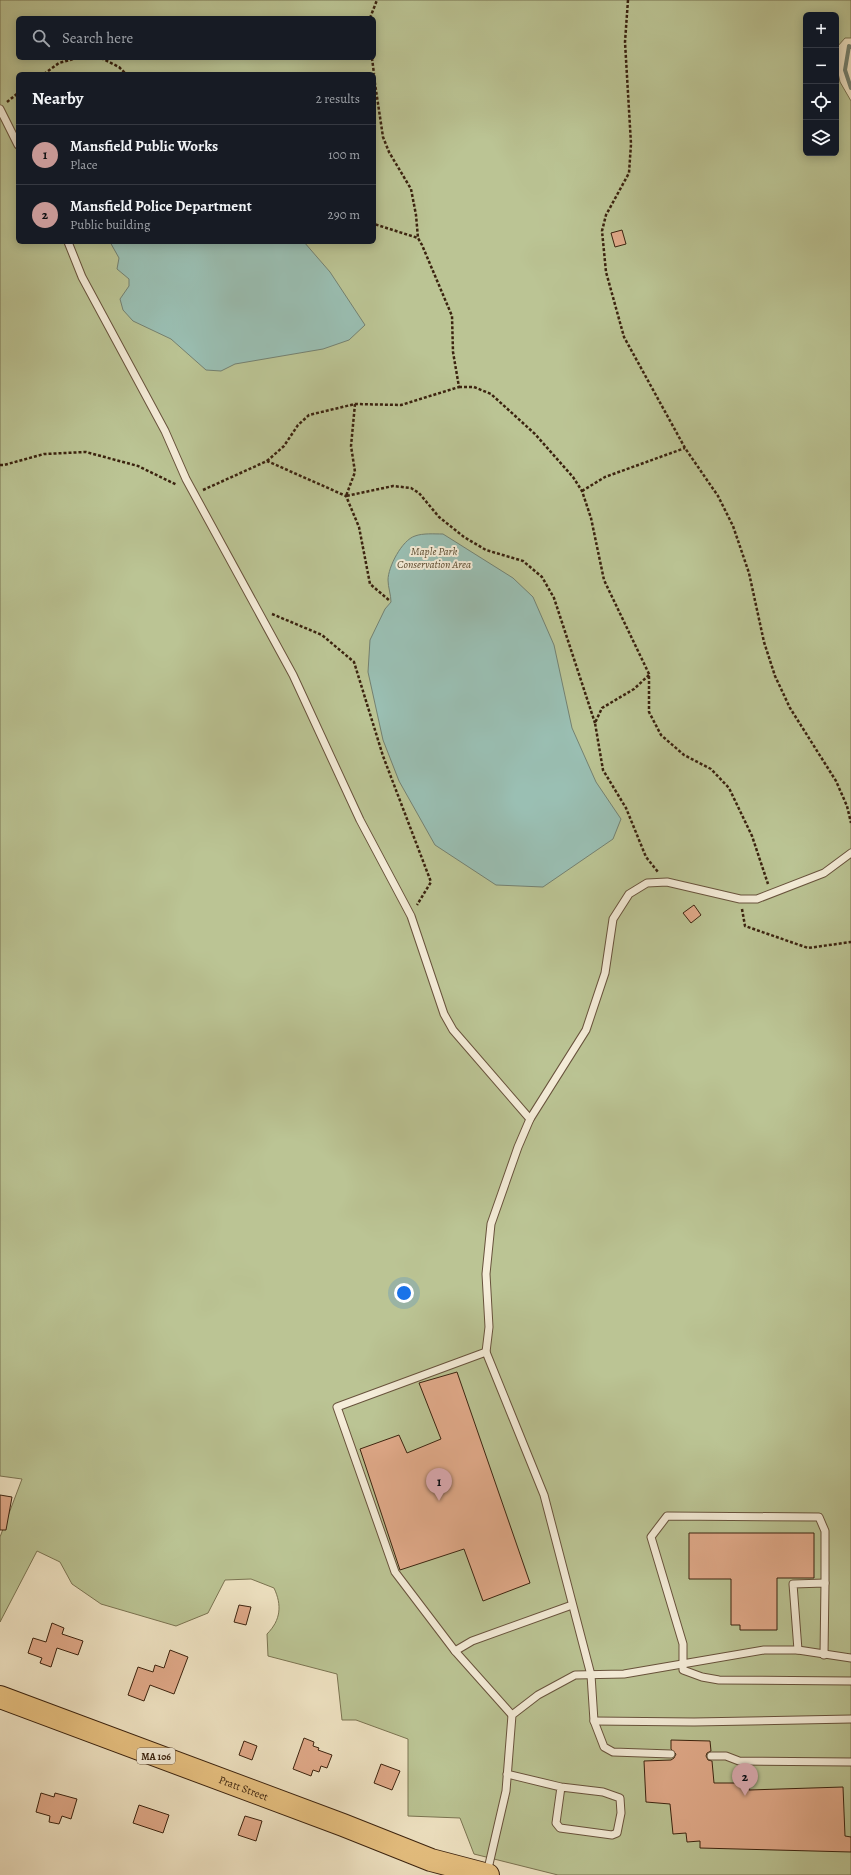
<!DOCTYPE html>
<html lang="en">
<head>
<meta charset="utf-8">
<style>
  body { margin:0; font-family:Alegreya,serif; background:#20242c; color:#f1f3f6 }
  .controls { position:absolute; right:12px; top:12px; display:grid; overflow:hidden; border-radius:6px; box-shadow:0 2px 10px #0003 }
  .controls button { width:36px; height:36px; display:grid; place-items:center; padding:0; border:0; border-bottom:1px solid #363941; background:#171b24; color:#f1f3f6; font:20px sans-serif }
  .you { position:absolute; left:404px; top:1293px; width:14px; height:14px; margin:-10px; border:3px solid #fff; border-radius:50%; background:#1a73e8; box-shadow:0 0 0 6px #1a73e833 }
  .badge { display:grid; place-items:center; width:26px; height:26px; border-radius:50%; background:#c59692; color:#111; font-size:13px; font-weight:700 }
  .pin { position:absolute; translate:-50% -33px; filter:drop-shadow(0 1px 2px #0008) }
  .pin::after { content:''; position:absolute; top:21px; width:14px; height:12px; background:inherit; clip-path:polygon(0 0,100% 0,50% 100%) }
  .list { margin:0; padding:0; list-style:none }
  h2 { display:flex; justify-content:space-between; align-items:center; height:52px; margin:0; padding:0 16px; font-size:17px }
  h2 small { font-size:13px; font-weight:400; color:#9ea1a6 }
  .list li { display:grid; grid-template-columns:26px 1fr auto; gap:12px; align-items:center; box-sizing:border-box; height:60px; padding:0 16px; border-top:1px solid #363941 }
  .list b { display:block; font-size:15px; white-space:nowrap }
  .list p { margin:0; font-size:13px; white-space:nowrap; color:#9ea1a6 }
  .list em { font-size:13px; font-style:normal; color:#9ea1a6 }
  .icon { flex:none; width:22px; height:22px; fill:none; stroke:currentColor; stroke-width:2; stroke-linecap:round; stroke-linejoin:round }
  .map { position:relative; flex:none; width:851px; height:1875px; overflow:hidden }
  .search { position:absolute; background:#171b24; box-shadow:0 2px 10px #0003; left:16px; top:16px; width:360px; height:44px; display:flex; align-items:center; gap:10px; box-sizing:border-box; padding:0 14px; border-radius:6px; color:#9ea1a6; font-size:15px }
  .panel { position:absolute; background:#171b24; box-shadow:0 2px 10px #0003; left:16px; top:72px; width:360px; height:172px; border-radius:6px }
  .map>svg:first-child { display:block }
  .green { fill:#bbc494; stroke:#7b7452; fill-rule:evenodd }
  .water { fill:#9abfb3; stroke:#748171 }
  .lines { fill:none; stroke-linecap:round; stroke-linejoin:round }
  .stream { stroke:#748171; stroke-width:4 }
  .building { fill:#e1aa8a; stroke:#3b230f }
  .service-casing { stroke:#68533c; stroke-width:9 }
  .primary-casing { stroke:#3b230f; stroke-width:24 }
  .path { stroke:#3b230f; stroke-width:2.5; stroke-dasharray:3 2; stroke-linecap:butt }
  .service { stroke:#f5edd9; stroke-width:7 }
  .primary { stroke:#e8c282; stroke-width:22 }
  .labels { text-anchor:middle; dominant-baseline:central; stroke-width:4; stroke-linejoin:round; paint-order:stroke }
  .shield { fill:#f5edd9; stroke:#73604c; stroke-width:1 }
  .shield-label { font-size:10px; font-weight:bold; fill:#3b230f }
  .park-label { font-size:11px; font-style:italic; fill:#5b4b30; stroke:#f5edd9 }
  .street-label { font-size:11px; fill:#3b230f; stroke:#f5edd9 }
</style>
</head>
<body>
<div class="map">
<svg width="851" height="1875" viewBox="0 0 851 1875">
  <rect width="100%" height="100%" fill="#f0e4c4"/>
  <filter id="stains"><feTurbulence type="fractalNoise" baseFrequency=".005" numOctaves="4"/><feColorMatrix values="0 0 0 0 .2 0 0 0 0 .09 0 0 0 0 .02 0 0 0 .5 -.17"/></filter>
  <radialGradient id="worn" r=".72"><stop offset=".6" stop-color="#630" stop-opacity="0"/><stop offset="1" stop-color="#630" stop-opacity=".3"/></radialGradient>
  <path class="green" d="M0 0H851V38H845L837 47 836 59V15H806V153H836V64L840 82 851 101V1875H558L474 1854 460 1818 408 1816V1739L356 1720H342L337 1674 268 1656 267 1634C281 1620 282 1605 274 1588L251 1579 225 1580 208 1613 176 1626 101 1604 72 1584 60 1562 37 1551 0 1622V1537L22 1479 0 1476ZM18 18H374V58H18ZM18 74H374V242H18Z"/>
  <g class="water">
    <polygon points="110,242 304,242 330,272 365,325 349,340 323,349 235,364 221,371 206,370 171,339 133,321 123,310 120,299 129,286 129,279 117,269 119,258"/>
    <path d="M443 534 513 578 533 597 554 645 572 728 596 782 621 819 613 839 543 887 496 885 435 845 399 781 383 740 368 672 370 640 385 609 391 602C391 595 388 587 388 580 388 567 402 540 415 536 423 533 434 534 443 534Z"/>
  </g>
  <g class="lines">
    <polyline class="stream" points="851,47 849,46 845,70 851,88"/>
  </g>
  <g class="building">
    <polygon points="622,230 626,244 615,247 611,233"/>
    <polygon points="694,905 701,915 691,923 683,913"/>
    <polygon points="457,1372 530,1583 483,1601 464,1549 400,1570 360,1449 399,1435 407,1453 441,1439 419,1383"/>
    <polygon points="0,1495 12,1497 6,1530 0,1530"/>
    <polygon points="689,1533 814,1533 814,1578 777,1578 777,1630 740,1630 740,1625 731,1625 731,1579 689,1579"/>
    <polygon points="239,1605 251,1607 246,1625 234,1622"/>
    <polygon points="52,1623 64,1628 62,1634 83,1641 78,1655 57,1648 51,1667 40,1663 42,1658 28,1653 33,1638 46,1642"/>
    <polygon points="170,1650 188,1657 174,1694 150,1685 144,1701 128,1695 138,1667 153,1672 155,1665 164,1668"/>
    <polygon points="304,1738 314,1742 313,1746 319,1748 318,1750 332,1755 327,1768 321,1766 319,1772 313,1770 311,1776 293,1769"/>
    <polygon points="671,1740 710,1741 711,1751 707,1753 706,1756 708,1760 712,1761 714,1783 749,1783 749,1790 843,1787 845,1836 851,1837 851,1852 700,1848 700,1841 687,1842 686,1833 673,1834 670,1804 646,1802 644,1761 671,1760 674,1758 676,1754 671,1749"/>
    <polygon points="244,1741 257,1746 252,1760 239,1755"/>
    <polygon points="381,1764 400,1771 392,1790 374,1783"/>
    <polygon points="41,1793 54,1797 55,1793 77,1799 71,1819 62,1816 59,1824 49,1822 50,1816 36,1812"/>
    <polygon points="139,1805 169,1815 163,1833 133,1823"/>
    <polygon points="245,1816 262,1821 256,1841 238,1835"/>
  </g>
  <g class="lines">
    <g class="service-casing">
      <g id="service">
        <polyline points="0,109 18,145"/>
        <polyline points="68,242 82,277 165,431 186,479 293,675 360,820 411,916 444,1014 453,1030 530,1119"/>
        <polyline points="486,1352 489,1327 486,1274 491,1224 518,1147 530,1119 586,1030 605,973 613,919 629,894 647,883 667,882 740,899 757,899 824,873 851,853"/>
        <polyline points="825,1583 825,1531 819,1517 667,1516 651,1537 683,1644 683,1670 702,1677 719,1680 851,1681"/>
        <polyline points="798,1650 793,1584 825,1583 824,1655"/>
        <polyline points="455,1651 472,1641 572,1605"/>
        <polyline points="512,1715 455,1651 395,1572 337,1407 486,1352 544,1495 591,1675 594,1721 604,1747 613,1752 671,1754"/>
        <polyline points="594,1721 694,1722 851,1719"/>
        <polyline points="711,1756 726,1756 739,1761 851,1762"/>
        <polyline points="507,1774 561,1787 603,1792 620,1798 621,1813 617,1833 612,1835 560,1828 556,1823 561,1787"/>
        <polyline points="487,1873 506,1791 512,1715 538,1695 575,1675 624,1674 764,1650 798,1650 851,1658"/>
      </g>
    </g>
    <g class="primary-casing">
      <g id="primary">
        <path id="s1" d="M0 1697 343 1825 431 1860 488 1875"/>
      </g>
    </g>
    <g class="path">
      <polyline points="628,0 625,42 631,144 629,173 606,215 602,231 606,272 624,337 685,448 718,496 733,526 749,573 764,642 775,676 790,708 836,781 847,806 851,823"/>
      <polyline points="370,18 377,0"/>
      <polyline points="101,58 119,67 126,74"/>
      <polyline points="372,58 374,74"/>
      <polyline points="44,74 59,63 77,58"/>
      <polyline points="374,77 383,137 389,152 411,189 416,215 418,238"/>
      <polyline points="7,102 18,93"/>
      <polyline points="459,387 474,387 491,394 535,434 573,477 582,491 591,518 604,580 649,674 649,712 661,735 684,755 711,769 729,788 752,836 768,884"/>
      <polyline points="355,404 351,446 355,472 346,496 393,486 411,488 419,493 439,517 464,537 486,550 523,561 542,577 554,598 595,723"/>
      <polyline points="267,461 284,446 298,425 309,415 355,404 401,405 459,387 453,352 452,316 422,245 418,238 374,224"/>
      <polyline points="0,465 4,465 44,454 86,452 138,466 177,485"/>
      <polyline points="203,490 267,461 346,496 359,527 370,584 390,601"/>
      <polyline points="582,491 605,477 685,448"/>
      <polyline points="272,614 322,635 354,662 383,756 431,882 417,905"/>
      <polyline points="649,675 634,689 602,708 595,723 603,770 626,808 646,857 658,872"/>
      <polyline points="742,909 745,926 808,948 851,942"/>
    </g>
    <use href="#service" class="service"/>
    <use href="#primary" class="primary"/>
  </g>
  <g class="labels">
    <rect class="shield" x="137" y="1748" width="38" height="16" rx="3"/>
    <g class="shield-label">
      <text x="156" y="1756">MA 106</text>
    </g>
    <g class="park-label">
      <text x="434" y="551">Maple Park<tspan x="434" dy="13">Conservation Area</tspan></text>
    </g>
    <g class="street-label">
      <text stroke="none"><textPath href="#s1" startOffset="260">Pratt Street</textPath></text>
    </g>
  </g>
  <rect width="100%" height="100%" filter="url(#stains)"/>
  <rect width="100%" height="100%" fill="url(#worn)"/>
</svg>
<div class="controls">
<button>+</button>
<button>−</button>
<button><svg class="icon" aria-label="locate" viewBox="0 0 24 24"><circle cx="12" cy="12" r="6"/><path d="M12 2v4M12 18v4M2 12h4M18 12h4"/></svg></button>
<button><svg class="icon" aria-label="layers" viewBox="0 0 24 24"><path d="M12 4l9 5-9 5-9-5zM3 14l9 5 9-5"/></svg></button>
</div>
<div class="you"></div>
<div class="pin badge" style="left:439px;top:1501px">1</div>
<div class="pin badge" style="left:745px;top:1796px">2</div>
<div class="search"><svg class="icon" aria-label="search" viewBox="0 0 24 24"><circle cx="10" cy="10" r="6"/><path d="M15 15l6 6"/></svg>Search here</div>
<section class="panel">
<h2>Nearby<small>2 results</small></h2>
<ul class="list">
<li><span class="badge">1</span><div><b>Mansfield Public Works</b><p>Place</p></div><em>100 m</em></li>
<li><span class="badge">2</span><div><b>Mansfield Police Department</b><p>Public building</p></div><em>290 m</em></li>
</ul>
</section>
</div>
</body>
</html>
